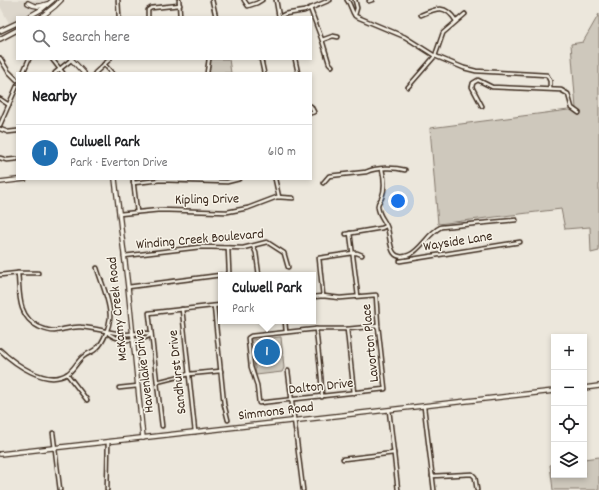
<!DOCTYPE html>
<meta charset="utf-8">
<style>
body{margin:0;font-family:Dekko,sans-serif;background:#f6f6f6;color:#202124}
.controls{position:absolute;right:12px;bottom:12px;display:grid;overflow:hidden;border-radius:0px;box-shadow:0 2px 6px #0003}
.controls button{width:36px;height:36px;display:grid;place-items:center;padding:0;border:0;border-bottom:1px solid #e0e0e0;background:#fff;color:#202124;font:20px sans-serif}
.you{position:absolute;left:398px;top:201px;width:14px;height:14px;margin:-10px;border:3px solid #fff;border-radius:50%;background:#1a73e8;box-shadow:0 0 0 6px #1a73e833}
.badge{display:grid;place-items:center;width:26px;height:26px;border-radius:50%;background:#1f6fb2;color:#fff;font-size:13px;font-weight:700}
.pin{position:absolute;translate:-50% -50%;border:2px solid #fff;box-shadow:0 1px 4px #0006}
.popup{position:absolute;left:218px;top:272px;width:98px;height:52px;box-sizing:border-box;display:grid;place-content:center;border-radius:0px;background:#fff;filter:drop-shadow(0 1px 3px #0005);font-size:13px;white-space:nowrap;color:#757577}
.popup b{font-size:15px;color:#202124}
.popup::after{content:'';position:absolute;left:50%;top:100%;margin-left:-8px;border:8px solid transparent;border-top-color:#fff}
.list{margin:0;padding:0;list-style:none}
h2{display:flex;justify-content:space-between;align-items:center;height:52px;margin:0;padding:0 16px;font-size:17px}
h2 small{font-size:13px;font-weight:400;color:#757577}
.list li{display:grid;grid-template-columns:26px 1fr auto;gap:12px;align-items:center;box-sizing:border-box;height:56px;padding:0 16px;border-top:1px solid #e0e0e0}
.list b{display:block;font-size:15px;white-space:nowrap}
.list p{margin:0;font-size:13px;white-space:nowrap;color:#757577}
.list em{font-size:13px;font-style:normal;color:#757577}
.icon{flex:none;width:22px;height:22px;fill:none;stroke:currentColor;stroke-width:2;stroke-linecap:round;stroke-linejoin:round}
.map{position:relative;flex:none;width:599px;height:490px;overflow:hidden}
.search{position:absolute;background:#fff;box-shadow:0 2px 6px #0003;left:16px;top:16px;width:296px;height:44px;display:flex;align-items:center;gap:10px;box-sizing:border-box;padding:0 14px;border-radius:0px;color:#757577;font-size:15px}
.panel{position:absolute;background:#fff;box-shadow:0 2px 6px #0003;left:16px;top:72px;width:296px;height:108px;border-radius:0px}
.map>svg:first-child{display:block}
.built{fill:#ddd7cc}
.green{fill:#cec8bc;stroke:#84796d}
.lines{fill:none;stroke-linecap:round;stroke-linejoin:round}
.street-casing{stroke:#3b2a1e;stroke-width:5.5}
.secondary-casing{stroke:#3b2a1e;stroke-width:6}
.street{stroke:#f7f3e8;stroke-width:2.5}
.secondary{stroke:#f7f3e8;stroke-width:3.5}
.labels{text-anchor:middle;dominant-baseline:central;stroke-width:3;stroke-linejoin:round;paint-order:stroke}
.street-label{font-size:14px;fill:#3b2a1e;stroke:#f7f3e8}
</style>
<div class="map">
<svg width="599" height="490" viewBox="0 0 599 490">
<rect width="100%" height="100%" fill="#ece7dc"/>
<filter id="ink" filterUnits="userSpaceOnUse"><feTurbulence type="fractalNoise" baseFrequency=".025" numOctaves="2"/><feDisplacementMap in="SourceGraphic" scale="8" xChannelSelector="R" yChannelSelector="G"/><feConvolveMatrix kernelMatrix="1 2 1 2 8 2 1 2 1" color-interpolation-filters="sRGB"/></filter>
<g filter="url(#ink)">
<polygon class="built" points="0,0 49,0 29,13 22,17 17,17 17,19 9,23 0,6"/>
<g class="green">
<polygon points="599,14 599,251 591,253 590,227 565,229 561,209 438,224 430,128 576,109 571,44 583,42"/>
<polygon points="211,59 229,59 231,73 208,73"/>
<polygon points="281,337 284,368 282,372 256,375 251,340"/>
<polygon points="599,457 599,490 553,490 550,465 554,464 554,475 584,475 584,459"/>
</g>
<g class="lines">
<g class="street-casing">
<g id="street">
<polyline points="118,0 119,17"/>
<polyline points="179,0 180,17"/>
<polyline points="212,0 216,17"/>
<polyline points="244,0 248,6 257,3 262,0"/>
<polyline points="276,0 279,17"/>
<path d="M347,0C351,5 351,10 355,16L405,37L435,56L464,68L476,71L547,75L550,81V89"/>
<polyline points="369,1 372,0"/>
<polyline points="310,8 322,40 329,63 332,66"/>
<polyline points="355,15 357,8 355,0"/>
<path d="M421,15C437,8 445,4 456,21"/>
<polyline points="148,17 148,10 151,8 180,5"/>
<polyline points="279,17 285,14 304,11 330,0"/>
<polyline points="322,40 333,36 338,37"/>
<polyline points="0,58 8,71 17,80"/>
<polyline points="52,59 63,73"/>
<polyline points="261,59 264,73"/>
<polyline points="295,59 298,73"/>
<polyline points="104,64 112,73"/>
<polyline points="23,73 29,59"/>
<polyline points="55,73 71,60"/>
<polyline points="95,73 110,59"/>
<polyline points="207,73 209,59"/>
<polyline points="408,87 435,56 443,33 465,14"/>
<polyline points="0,99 9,105"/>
<polyline points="311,106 314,112 311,113"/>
<polyline points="482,106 472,87 473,83 478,80 492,87 561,90 568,94 572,108 579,113"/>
<polyline points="0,125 17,86"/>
<polyline points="0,129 8,132 17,131"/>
<polyline points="0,158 7,160 17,159"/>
<path d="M382,169C384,177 385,189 382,197C381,201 377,202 378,207C379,217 386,221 388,230C391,241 389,263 409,255C421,250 428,233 441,227L516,220"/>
<polyline points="133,179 137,212"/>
<polyline points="275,179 279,197"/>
<polyline points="133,183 161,180 227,182 239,179"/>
<path d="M323,183L329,176L366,172C377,167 394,167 405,170"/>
<polyline points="119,214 160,210 227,212 248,208 277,197 293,198"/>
<polyline points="350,233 358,296"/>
<polyline points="346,234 382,228 386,226"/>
<polyline points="253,246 256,253 259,275"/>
<polyline points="124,256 200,247 243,248 267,242 284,253 288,267"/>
<polyline points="400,261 520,242"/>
<path d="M18,273C20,294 17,316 39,327C44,329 48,331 54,331C63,330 72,326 81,327C96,328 110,333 124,334C133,335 143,331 151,334"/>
<polyline points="0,275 18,273 38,273"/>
<polyline points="225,275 229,273 229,271 228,248"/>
<polyline points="128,287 221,275"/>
<polyline points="323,296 319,258 353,253 357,253 362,255"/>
<polyline points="313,297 323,296 340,298 376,295 378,326 385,389 259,403 257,385 251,367 248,338 251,336 316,329 347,329 378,326"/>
<polyline points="214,306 224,404 228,420"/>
<polyline points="182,309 195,432"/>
<polyline points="285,321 286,332"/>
<polyline points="316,329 321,377 322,397"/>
<polyline points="347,329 354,393"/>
<path d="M106,331C115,342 139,342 151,335"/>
<path d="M0,350C15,364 46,387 67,374C74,370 77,361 84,356C88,353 93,352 97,348C104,342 109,327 110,318C111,303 101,282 97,268"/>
<polyline points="288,371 303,490"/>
<polyline points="67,374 87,400"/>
<polyline points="157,382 189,374 221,371"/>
<polyline points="119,388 138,386"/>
<polyline points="424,407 434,490"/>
<polyline points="389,410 398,490"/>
<polyline points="162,426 149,313 221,305"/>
<polyline points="53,433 60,490"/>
<polyline points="343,459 394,453"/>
<polyline points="432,476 472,474 475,477 477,490"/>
<polyline points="107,490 108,442"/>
</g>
</g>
<g class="secondary-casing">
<g id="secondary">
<path d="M28,3C35,7 39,7 47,4"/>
<polyline points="28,17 42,9 53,0"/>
<polyline points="41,17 55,6 61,0"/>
<polyline points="0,31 17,23"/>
<polyline points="0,39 17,30"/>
<polyline points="71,59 84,73"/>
<polyline points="115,179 128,287 143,438"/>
<polyline points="0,182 25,179"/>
<polyline points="584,388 599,386"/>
<polyline points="0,454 554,391"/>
</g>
</g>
<use href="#street" class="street"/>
<use href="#secondary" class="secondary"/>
</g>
</g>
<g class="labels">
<g class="street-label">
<text transform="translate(207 200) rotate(-1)">Kipling Drive</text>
<text transform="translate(200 240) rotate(-5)">Winding Creek Boulevard</text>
<text transform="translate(458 242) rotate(-9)">Wayside Lane</text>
<text transform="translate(118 309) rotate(-96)">McKamy Creek Road</text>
<text transform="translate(371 343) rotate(-96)">Lavorton Place</text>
<text transform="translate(145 371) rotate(-97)">Havenlake Drive</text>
<text transform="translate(178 372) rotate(-96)">Sandhurst Drive</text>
<text transform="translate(321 387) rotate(-6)">Dalton Drive</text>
<text transform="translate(276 412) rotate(-7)">Simmons Road</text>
</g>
</g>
</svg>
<div class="controls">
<button>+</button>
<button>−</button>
<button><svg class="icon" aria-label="locate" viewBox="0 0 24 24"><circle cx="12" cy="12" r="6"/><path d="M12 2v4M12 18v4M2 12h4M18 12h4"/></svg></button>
<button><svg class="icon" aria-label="layers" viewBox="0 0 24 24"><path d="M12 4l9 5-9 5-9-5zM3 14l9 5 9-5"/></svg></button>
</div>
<div class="you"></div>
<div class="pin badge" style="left:267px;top:352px">1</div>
<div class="popup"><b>Culwell Park</b>Park</div>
<div class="search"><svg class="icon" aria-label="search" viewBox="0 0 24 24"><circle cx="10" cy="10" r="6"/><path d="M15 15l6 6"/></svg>Search here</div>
<section class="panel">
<h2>Nearby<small></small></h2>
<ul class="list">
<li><span class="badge">1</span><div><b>Culwell Park</b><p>Park · Everton Drive</p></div><em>610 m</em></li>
</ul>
</section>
</div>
